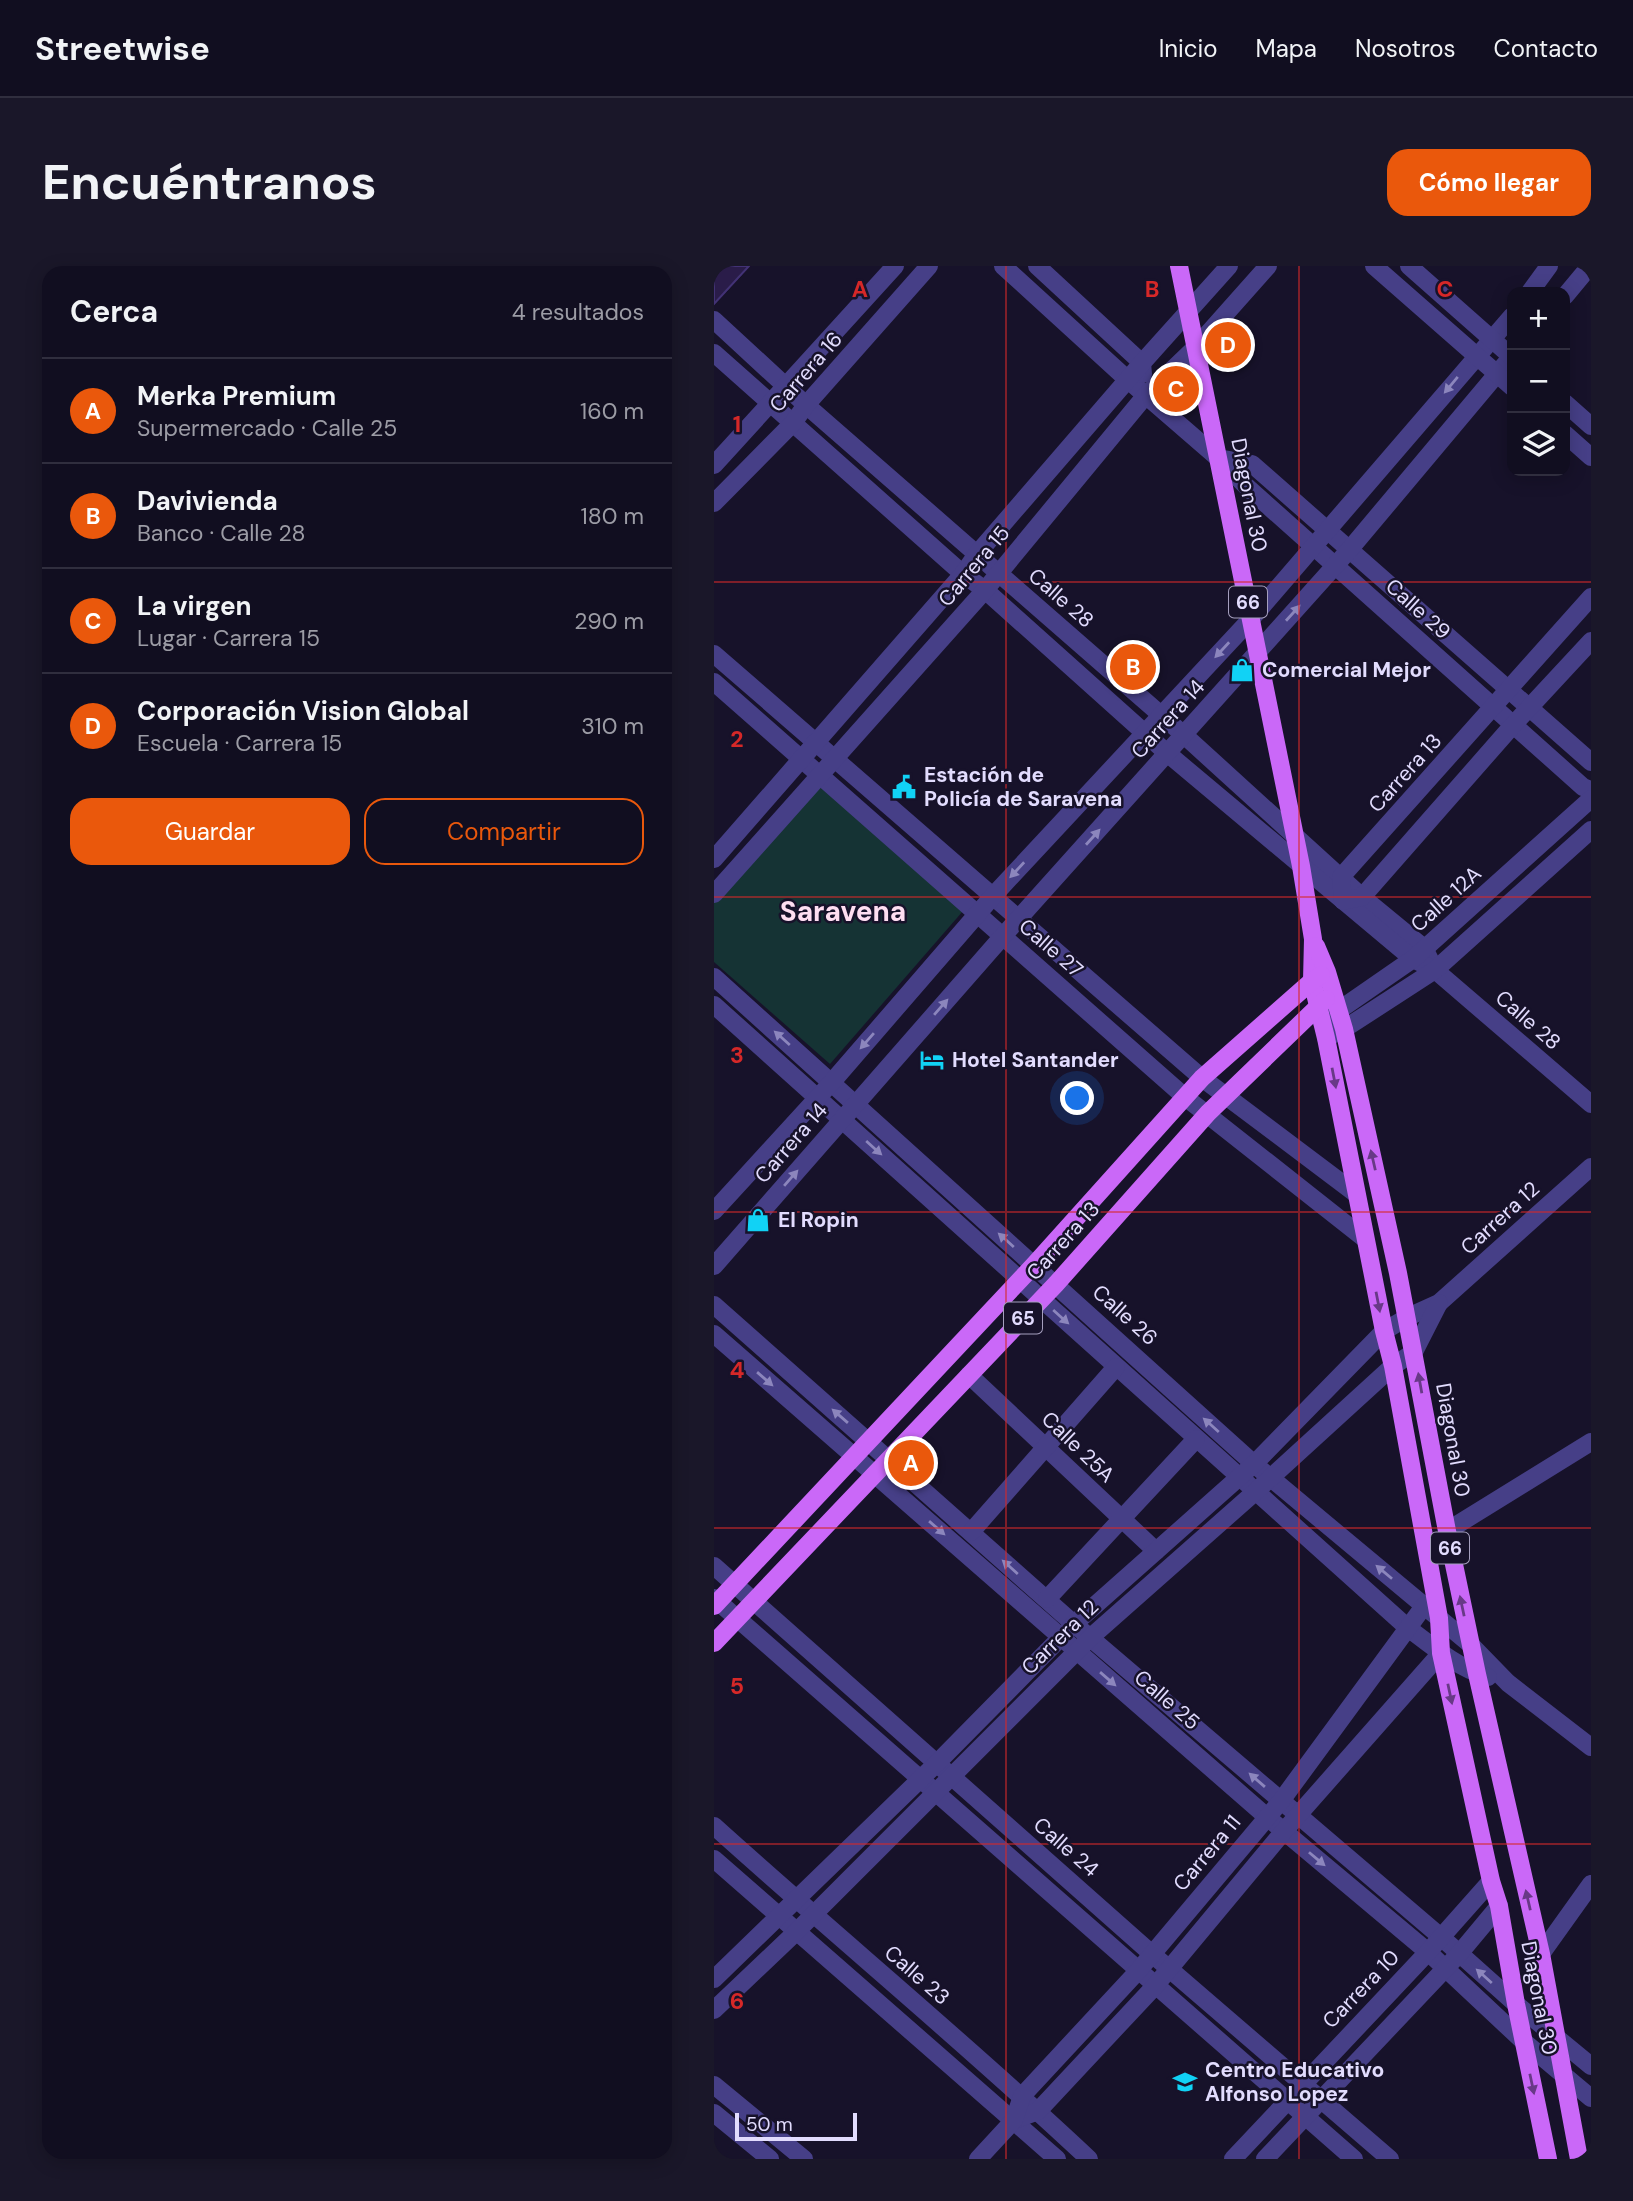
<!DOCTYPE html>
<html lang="es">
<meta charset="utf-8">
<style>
body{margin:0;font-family:"DM Sans",sans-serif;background:#1a1729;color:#f1f3f6}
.controls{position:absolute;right:21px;top:21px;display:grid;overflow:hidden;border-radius:14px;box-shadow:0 4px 18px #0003}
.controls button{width:63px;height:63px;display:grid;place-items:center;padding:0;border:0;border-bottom:2px solid #302e3e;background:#110e20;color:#f1f3f6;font:35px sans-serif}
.scale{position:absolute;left:21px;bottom:18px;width:122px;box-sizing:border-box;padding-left:7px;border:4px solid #e2dcfe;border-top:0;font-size:19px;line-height:24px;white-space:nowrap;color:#e2dcfe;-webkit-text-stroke:5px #17122a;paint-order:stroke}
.you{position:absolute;left:364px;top:833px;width:24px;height:24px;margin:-18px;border:5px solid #fff;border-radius:50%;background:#1a73e8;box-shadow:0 0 0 10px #1a73e833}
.badge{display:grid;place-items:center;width:46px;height:46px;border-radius:50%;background:#ea580c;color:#fff;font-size:23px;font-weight:700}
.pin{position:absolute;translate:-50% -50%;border:4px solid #fff;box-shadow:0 2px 7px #0006}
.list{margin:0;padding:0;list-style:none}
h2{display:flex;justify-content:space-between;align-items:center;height:91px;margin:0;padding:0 28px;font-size:30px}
h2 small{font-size:23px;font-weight:400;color:#9c9ca5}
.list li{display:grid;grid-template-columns:46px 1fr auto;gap:21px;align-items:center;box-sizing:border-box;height:105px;padding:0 28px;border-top:2px solid #302e3e}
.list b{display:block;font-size:26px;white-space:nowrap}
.list p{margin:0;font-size:23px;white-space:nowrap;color:#9c9ca5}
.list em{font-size:23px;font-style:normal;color:#9c9ca5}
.actions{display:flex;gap:14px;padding:21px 28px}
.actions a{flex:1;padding:16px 0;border:2px solid #ea580c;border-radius:21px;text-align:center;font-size:24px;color:#ea580c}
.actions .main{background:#ea580c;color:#fff}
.icon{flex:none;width:38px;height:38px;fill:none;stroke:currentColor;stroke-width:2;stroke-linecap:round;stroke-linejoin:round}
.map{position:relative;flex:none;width:877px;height:1893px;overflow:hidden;border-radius:21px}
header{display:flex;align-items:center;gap:42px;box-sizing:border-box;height:98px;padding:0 35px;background:#110e20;border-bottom:2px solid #302e3e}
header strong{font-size:33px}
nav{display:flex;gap:38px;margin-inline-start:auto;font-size:24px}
.intro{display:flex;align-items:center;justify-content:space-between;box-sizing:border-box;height:168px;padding:0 42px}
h1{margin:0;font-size:49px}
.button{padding:18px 32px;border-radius:21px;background:#ea580c;color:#fff;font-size:24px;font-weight:700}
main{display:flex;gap:42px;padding:0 42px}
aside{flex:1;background:#110e20;border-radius:21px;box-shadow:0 4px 18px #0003}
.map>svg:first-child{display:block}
.green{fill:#153334}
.building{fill:#2a1f4a;stroke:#433275;stroke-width:2;filter:url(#shadow)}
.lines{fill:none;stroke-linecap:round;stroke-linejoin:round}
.minor{stroke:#463f87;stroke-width:18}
.tertiary{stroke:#463f87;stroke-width:18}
.primary{stroke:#ca68f8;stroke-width:18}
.oneway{fill:#8c86bd}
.oneway2{fill:#683987}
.grid{fill:none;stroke:#d62828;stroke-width:2;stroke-opacity:0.55}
.labels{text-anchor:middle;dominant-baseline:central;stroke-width:5;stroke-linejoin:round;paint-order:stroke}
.shield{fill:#17122a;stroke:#a59fbe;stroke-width:2}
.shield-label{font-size:19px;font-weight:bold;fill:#e2dcfe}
.street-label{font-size:21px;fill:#e2dcfe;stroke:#17122a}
.poi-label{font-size:21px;font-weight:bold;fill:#e2dcfe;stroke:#17122a;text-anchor:start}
.district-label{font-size:28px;font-weight:bold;fill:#fedef1;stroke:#17122a}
.grid-label{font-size:23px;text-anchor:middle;font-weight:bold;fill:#d62828;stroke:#17122a;stroke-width:5;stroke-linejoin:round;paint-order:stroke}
</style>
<header>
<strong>Streetwise</strong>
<nav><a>Inicio</a><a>Mapa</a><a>Nosotros</a><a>Contacto</a></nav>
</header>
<div class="intro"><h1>Encuéntranos</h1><a class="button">Cómo llegar</a></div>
<main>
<aside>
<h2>Cerca<small>4 resultados</small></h2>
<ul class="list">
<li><span class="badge">A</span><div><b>Merka Premium</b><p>Supermercado · Calle 25</p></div><em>160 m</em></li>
<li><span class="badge">B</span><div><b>Davivienda</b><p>Banco · Calle 28</p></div><em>180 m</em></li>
<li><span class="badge">C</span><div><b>La virgen</b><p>Lugar · Carrera 15</p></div><em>290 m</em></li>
<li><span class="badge">D</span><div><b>Corporación Vision Global</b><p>Escuela · Carrera 15</p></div><em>310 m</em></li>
</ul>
<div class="actions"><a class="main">Guardar</a><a>Compartir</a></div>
</aside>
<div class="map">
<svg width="877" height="1893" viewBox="0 0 877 1893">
<defs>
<filter id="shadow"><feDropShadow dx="5" dy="-5" stdDeviation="0" flood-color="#0009"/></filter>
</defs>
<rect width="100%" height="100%" fill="#17122a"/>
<polygon class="green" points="104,518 249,645 116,798 0,696 0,634"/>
<polygon class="building" points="0,0 35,0 0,38"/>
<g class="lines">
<g class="minor">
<polyline points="289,0 414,114 504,192 533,221 869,521 877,524"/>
<polyline points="323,0 428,97 429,108"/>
<polyline points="816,26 835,0"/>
<polyline points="851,30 876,0"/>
<polyline points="0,54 92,139 470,469 648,631 710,682 721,704"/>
<polyline points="0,87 249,308 271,324 453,487 699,693 721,704 877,838"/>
<polyline points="504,192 538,198 877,496"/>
<polyline points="0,199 181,0"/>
<polyline points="0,237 79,157 92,139 215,0"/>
<polyline points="877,331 627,611 629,635 648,631 799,459 877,375"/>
<polyline points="0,388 488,812 641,927"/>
<polyline points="0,416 471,831 651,973"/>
<polyline points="0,593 249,308 263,288 428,97 515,0"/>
<polyline points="0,628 271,324 432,129 482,81 554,0"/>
<polyline points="0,711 540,1198 756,1378 794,1417 877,1481"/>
<path d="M0,739L694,1362C719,1381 744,1402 774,1411"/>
<polyline points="608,756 699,693 877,533"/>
<polyline points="612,772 630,763 721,704 877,564"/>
<polyline points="0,945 118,816 279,630 537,353 798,50"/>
<polyline points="0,1000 289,670 636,283 798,90"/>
<polyline points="0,1039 360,1358 727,1671 802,1738 877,1800"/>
<polyline points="0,1068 553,1551 714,1686 809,1775 877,1832"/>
<polyline points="255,1109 442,1285"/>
<polyline points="733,1265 877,1176"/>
<polyline points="257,1266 402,1101"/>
<polyline points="0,1300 438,1688 676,1893"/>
<polyline points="0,1332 640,1893"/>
<polyline points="333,1333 482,1173"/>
<path d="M0,1560C124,1672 253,1778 375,1893"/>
<polyline points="0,1593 343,1893"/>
<polyline points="827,1688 877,1618"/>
<polyline points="0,1713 223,1497 360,1358 540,1198 670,1065 694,1051 725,1037 877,901"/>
<polyline points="0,1744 82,1666 377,1371 541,1226 679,1100 700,1086 725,1037"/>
<polyline points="300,1854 324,1845 441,1720 570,1565 727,1387"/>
<polyline points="264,1893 300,1854 308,1830 424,1705 567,1535 710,1340"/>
<polyline points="519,1893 714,1686 777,1615"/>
<polyline points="551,1893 745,1688 785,1640"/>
</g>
<g class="tertiary">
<polyline points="660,0 798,121"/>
<polyline points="695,0 798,91"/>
<polyline points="851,137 877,160"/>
<polyline points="851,168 877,191"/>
<polyline points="0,1819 90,1893"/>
<polyline points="0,1847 56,1893"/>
</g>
<g class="primary">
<polyline points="465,0 587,600 599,673 598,715 612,772 670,1065 679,1100 725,1352 727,1387 777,1615 785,1640 802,1738 834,1893"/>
<polyline points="602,680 613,706 630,763 684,1007 733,1265 763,1408 827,1688 865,1893"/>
<polyline points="0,1340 320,999 488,812 598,715 607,709"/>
<polyline points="0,1377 342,1018 494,847 612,733"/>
</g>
</g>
<defs><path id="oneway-solid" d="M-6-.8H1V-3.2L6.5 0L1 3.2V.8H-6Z" transform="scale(1.75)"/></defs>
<g class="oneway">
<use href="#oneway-solid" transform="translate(737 119) rotate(130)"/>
<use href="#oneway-solid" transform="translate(579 347) rotate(-48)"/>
<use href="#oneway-solid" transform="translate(508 384) rotate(133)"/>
<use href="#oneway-solid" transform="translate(379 571) rotate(-48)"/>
<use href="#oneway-solid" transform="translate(303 604) rotate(133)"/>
<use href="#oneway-solid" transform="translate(227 741) rotate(-49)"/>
<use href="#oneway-solid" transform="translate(68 772) rotate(-138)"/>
<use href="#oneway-solid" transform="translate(153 775) rotate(131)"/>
<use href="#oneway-solid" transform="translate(160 882) rotate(42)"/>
<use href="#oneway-solid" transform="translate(77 912) rotate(-49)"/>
<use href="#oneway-solid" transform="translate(292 974) rotate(-138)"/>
<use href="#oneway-solid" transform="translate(347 1051) rotate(42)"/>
<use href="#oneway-solid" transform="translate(51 1113) rotate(41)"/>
<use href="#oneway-solid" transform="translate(126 1150) rotate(-139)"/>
<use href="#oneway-solid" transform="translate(497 1159) rotate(-138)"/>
<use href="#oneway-solid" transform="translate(223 1262) rotate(41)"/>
<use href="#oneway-solid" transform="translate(296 1301) rotate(-138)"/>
<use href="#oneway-solid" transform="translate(670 1306) rotate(-140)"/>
<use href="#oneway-solid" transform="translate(394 1413) rotate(41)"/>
<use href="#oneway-solid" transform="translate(543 1514) rotate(-139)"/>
<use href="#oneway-solid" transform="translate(603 1593) rotate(40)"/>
<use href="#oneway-solid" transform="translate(770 1710) rotate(-138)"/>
</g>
<g class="oneway2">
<use href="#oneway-solid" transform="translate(620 812) rotate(79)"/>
<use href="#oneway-solid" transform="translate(659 894) rotate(-103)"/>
<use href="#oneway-solid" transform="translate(664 1036) rotate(79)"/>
<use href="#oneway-solid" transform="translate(706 1117) rotate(-100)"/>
<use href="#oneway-solid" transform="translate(748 1340) rotate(-102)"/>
<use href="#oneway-solid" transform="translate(736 1428) rotate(78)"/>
<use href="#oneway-solid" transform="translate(814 1634) rotate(-103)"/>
<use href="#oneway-solid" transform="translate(818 1818) rotate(78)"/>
</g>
<path class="grid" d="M292,0V1893M585,0V1893M0,316H877M0,631H877M0,946H877M0,1262H877M0,1578H877"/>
<defs>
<g id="shop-bare" transform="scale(1.89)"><path d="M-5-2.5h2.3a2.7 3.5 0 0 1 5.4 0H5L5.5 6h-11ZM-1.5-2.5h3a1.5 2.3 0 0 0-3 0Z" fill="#11d2f5" stroke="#17122a" stroke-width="2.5" paint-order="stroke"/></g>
<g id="civic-bare" transform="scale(1.89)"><path d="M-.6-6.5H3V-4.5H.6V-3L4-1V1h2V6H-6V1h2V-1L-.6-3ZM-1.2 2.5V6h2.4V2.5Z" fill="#11d2f5" stroke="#17122a" stroke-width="2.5" paint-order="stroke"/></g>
<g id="hotel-bare" transform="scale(1.89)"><path d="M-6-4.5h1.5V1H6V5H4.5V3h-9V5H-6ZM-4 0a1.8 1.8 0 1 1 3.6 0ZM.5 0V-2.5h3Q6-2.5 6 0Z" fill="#11d2f5" stroke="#17122a" stroke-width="2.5" paint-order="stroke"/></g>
<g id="school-bare" transform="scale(1.89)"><path d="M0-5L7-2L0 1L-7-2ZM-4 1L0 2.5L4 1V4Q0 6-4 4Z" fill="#11d2f5" stroke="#17122a" stroke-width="2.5" paint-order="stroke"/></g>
</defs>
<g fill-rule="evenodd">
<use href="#shop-bare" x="528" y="404"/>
<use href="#civic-bare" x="190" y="521"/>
<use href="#hotel-bare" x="218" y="794"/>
<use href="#shop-bare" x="44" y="954"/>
<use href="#school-bare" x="471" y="1816"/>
</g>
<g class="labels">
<g class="shield">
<rect x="515" y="320.5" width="38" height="31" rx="5"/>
<rect x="290" y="1036.5" width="38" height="31" rx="5"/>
<rect x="717" y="1266.5" width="38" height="31" rx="5"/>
</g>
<g class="shield-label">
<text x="534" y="336">66</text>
<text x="309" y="1052">65</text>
<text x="736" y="1282">66</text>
</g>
<g class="street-label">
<text transform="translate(92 106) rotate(-49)">Carrera 16</text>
<text transform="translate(535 229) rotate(79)">Diagonal 30</text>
<text transform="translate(260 300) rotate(-50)">Carrera 15</text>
<text transform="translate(347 332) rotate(41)">Calle 28</text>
<text transform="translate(704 343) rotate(42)">Calle 29</text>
<text transform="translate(454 453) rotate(-48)">Carrera 14</text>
<text transform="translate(691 507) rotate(-48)">Carrera 13</text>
<text transform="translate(732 633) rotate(-42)">Calle 12A</text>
<text transform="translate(337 682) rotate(41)">Calle 27</text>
<text transform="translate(814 754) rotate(41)">Calle 28</text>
<text transform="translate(77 877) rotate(-49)">Carrera 14</text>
<text transform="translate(786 952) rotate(-42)">Carrera 12</text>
<text transform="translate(349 975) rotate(-48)">Carrera 13</text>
<text transform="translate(411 1049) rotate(42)">Calle 26</text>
<text transform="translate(739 1174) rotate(80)">Diagonal 30</text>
<text transform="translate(364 1181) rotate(44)">Calle 25A</text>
<text transform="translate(346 1371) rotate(-44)">Carrera 12</text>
<text transform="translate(453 1434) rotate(41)">Calle 25</text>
<text transform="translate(352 1581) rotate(41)">Calle 24</text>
<text transform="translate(493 1587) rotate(-50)">Carrera 11</text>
<text transform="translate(203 1709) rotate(41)">Calle 23</text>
<text transform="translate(647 1723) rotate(-46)">Carrera 10</text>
<text transform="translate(825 1732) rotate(79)">Diagonal 30</text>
</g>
<g class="poi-label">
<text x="548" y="404">Comercial Mejor</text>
<text x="210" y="509">Estación de<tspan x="210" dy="24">Policía de Saravena</tspan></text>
<text x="238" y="794">Hotel Santander</text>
<text x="64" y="954">El Ropin</text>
<text x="491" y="1804">Centro Educativo<tspan x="491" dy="24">Alfonso Lopez</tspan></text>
</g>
<g class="district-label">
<text x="129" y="645">Saravena</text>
</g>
</g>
<g class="grid-label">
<text x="146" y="31">A</text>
<text x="438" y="31">B</text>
<text x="731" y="31">C</text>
<text x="23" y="166">1</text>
<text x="23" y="481">2</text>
<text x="23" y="797">3</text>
<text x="23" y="1112">4</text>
<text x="23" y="1428">5</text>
<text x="23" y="1743">6</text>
</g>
</svg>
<div class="controls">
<button>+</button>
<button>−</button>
<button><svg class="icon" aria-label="layers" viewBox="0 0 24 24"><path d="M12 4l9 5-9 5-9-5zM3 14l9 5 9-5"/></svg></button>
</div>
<div class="scale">50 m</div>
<div class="you"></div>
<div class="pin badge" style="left:197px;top:1197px">A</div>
<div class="pin badge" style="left:419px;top:401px">B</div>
<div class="pin badge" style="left:462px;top:123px">C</div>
<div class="pin badge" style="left:514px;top:79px">D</div>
</div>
</main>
